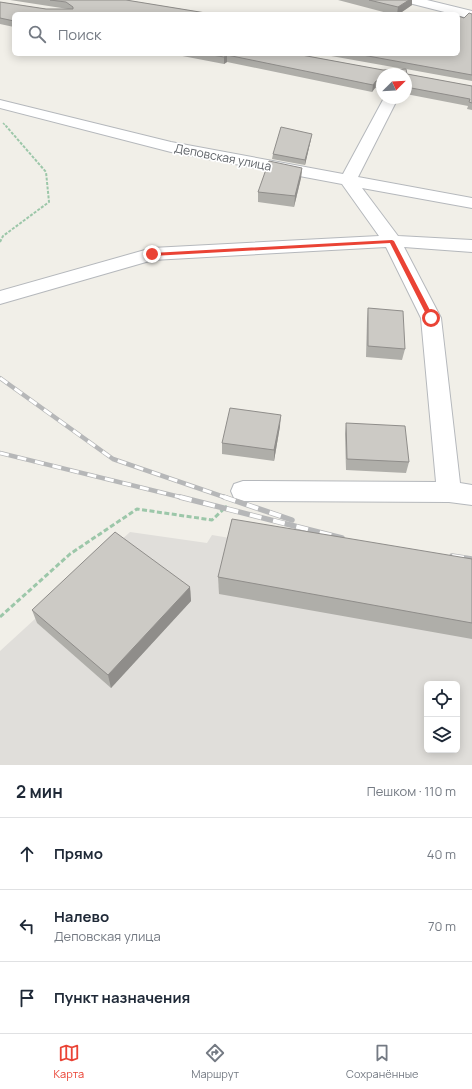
<!DOCTYPE html>
<html lang="ru">
<meta charset="utf-8">
<style>
body{margin:0;font-family:Manrope,sans-serif;background:#f6f6f7;color:#1f2937}
.controls{position:absolute;right:12px;bottom:12px;display:grid;overflow:hidden;border-radius:6px;box-shadow:0 2px 10px #0003}
.controls button{width:36px;height:36px;display:grid;place-items:center;padding:0;border:0;border-bottom:1px solid #e0e1e3;background:#fff;color:#1f2937;font:20px sans-serif}
.compass{position:absolute;left:376px;top:68px;width:36px;height:36px;border-radius:50%;background:#fff;box-shadow:0 2px 10px #0003;rotate:66deg}
.stop{position:absolute;width:12px;height:12px;margin:-9px;border:3px solid #ea4335;border-radius:50%;background:#fff}
.stop.end{background:#ea4335;border-color:#fff;box-shadow:0 1px 4px #0008}
.list{margin:0;padding:0;list-style:none}
h2{display:flex;justify-content:space-between;align-items:center;height:52px;margin:0;padding:0 16px;font-size:17px}
h2 small{font-size:13px;font-weight:400;color:#747a83}
.list li{display:grid;grid-template-columns:26px 1fr auto;gap:12px;align-items:center;box-sizing:border-box;height:72px;padding:0 16px;border-top:1px solid #e0e1e3}
.list b{display:block;font-size:15px;white-space:nowrap}
.list p{margin:0;font-size:13px;white-space:nowrap;color:#747a83}
.list em{font-size:13px;font-style:normal;color:#747a83}
.icon{flex:none;width:22px;height:22px;fill:none;stroke:currentColor;stroke-width:2;stroke-linecap:round;stroke-linejoin:round}
.map{position:relative;flex:none;width:472px;height:765px;overflow:hidden}
.search{position:absolute;background:#fff;box-shadow:0 2px 10px #0003;left:12px;right:12px;top:12px;height:44px;display:flex;align-items:center;gap:10px;box-sizing:border-box;padding:0 14px;border-radius:6px;color:#747a83;font-size:15px}
.sheet{height:268px;background:#fff}
nav{display:flex;justify-content:space-around;align-items:center;box-sizing:border-box;height:56px;border-top:1px solid #e0e1e3;background:#fff;font-size:11px;color:#747a83}
nav a{display:grid;justify-items:center;gap:2px}
nav .on{color:#ea4335}
.map>svg:first-child{display:block}
.industrial{fill:#e0deda;fill-rule:evenodd}
.lines{fill:none;stroke-linecap:round;stroke-linejoin:round}
.minor-casing{stroke:#b5b8bc;stroke-width:2}
.path-far2{stroke:#9cc7a9;stroke-width:1.5;stroke-dasharray:2.5 1;stroke-linecap:butt}
.path-far1{stroke:#9cc7a9;stroke-width:2;stroke-dasharray:3 1.5;stroke-linecap:butt}
.path{stroke:#9cc7a9;stroke-width:3;stroke-dasharray:5 2.5;stroke-linecap:butt}
.minor{fill:#fff;fill-rule:evenodd}
.rail-far1-casing{stroke:#b6b7b8;stroke-width:4.5}
.rail-casing{stroke:#b6b7b8;stroke-width:5.5}
.rail-far1{stroke:#fff;stroke-width:3;stroke-dasharray:9;stroke-linecap:butt}
.rail{stroke:#fff;stroke-width:4;stroke-dasharray:12;stroke-linecap:butt}
.wall{fill:#afaea9}
.shaded-wall{fill:#8f8d8a}
.building{fill:#cccac5;stroke:#8f8d8a}
.route{fill:#ea4335}
.labels{text-anchor:middle;dominant-baseline:central;stroke-width:3.5;stroke-linejoin:round;paint-order:stroke}
.far-street-label{font-size:12px;fill:#5f6368;stroke:#fff}
</style>
<div class="map">
<svg width="472" height="765" viewBox="0 0 472 765">
<rect width="100%" height="100%" fill="#f1efe8"/>
<path class="industrial" d="M130,532L207,543L212,535L472,579V765H0V651ZM427,684H457V750H427Z"/>
<g class="lines">
<g class="minor-casing">
<g id="minor">
<polygon points="407,0 427,0 472,11 472,19 409,3"/>
<polygon points="384,98 398,98 358,177 472,198 472,208 362,188 398,236 472,240 472,252 404,247 441,318 460,483 472,485 472,505 449,502 243,501 234,498 231,491 234,484 243,481 436,482 421,318 386,247 153,260 0,304 0,291 152,248 379,236 342,184 171,152 0,108 0,100 171,142 343,174"/>
</g>
</g>
<polyline class="path-far2" points="3,123 7,127"/>
<polyline class="path-far1" points="0,242 3,236 49,202 46,172 6,126"/>
<polyline class="path" points="0,617 70,554 137,509 212,520 227,506"/>
<use href="#minor" class="minor"/>
<g class="rail-far1-casing">
<g id="rail-far1">
<polyline points="0,378 113,459 227,498"/>
<polyline points="0,453 184,498"/>
</g>
</g>
<g class="rail-casing">
<g id="rail">
<polyline points="180,497 342,538"/>
<polyline points="224,497 292,520"/>
<polyline points="452,556 472,559"/>
</g>
</g>
<use href="#rail-far1" class="rail-far1"/>
<use href="#rail" class="rail"/>
</g>
<g class="wall">
<polygon points="10,0 126,0 212,14 14,14 14,27 0,24 0,2 46,9 68,9"/>
<polygon points="338,0 412,0 412,5 399,14 391,14"/>
<polygon points="472,14 472,81 406,69 407,74 472,86 472,110 467,109 468,106 406,94 406,74 382,74 382,89 375,88 372,92 227,62 224,64 172,54 296,54 383,70 404,69 320,54 458,54 464,18"/>
<polygon points="311,139 305,165 272,159 273,154"/>
<polygon points="302,168 301,178 294,207 258,202 258,192"/>
<polygon points="368,308 405,349 402,360 366,357 367,319"/>
<polygon points="346,423 409,462 406,473 346,470 345,434"/>
<polygon points="280,426 274,461 222,454 222,443"/>
<polygon points="472,559 472,639 219,594 218,577"/>
<polygon points="190,587 191,601 111,688 37,623 32,610"/>
</g>
<g class="shaded-wall">
<polygon points="409,0 412,0 412,5 399,14 397,14 398,7"/>
<polygon points="227,55 227,62 224,64 224,57"/>
<polygon points="376,81 375,88 372,92 373,85"/>
<polygon points="312,134 311,139 305,165 305,160"/>
<polygon points="302,168 301,178 294,207 295,196"/>
<polygon points="281,415 280,426 274,461 274,450"/>
<polygon points="190,587 191,601 111,688 108,675"/>
</g>
<g class="building">
<polygon points="50,0 126,0 212,14 14,14 14,21 0,18 0,2 46,9 73,9 73,7 66,2"/>
<polygon points="369,0 409,0 398,7"/>
<polygon points="469,13 472,14 472,75 357,54 458,54 458,16 464,18"/>
<polygon points="206,54 296,54 383,70 406,69 407,74 472,86 472,103 469,102 470,99 406,87 406,74 382,74 382,82 376,81 373,85 227,55 224,57"/>
<polygon points="281,127 312,134 305,160 273,154"/>
<polygon points="269,161 302,168 295,196 258,192"/>
<polygon points="368,308 403,311 405,349 368,346"/>
<polygon points="230,408 281,415 274,450 222,443"/>
<polygon points="346,423 405,426 409,462 347,459"/>
<polygon points="232,519 472,559 472,623 218,577"/>
<polygon points="115,532 190,587 108,675 32,610"/>
</g>
<polygon class="route" points="392,240 394,241 434,318 433,320 428,318 390,243 152,256 149,254 152,253"/>
<g class="labels">
<g class="far-street-label">
<text transform="translate(223 157) rotate(11)">Деповская улица</text>
</g>
</g>
</svg>
<div class="controls">
<button><svg class="icon" aria-label="locate" viewBox="0 0 24 24"><circle cx="12" cy="12" r="6"/><path d="M12 2v4M12 18v4M2 12h4M18 12h4"/></svg></button>
<button><svg class="icon" aria-label="layers" viewBox="0 0 24 24"><path d="M12 4l9 5-9 5-9-5zM3 14l9 5 9-5"/></svg></button>
</div>
<svg class="compass" viewBox="-18 -18 36 36"><path d="M0-13l5 13h-10z" fill="#e53935"/><path d="M0 13l5-13h-10z" fill="#747a83"/></svg>
<div class="stop" style="left:431px;top:318px"></div>
<div class="stop end" style="left:152px;top:254px"></div>
<div class="search"><svg class="icon" aria-label="search" viewBox="0 0 24 24"><circle cx="10" cy="10" r="6"/><path d="M15 15l6 6"/></svg>Поиск</div>
</div>
<section class="sheet">
<h2>2 мин<small>Пешком · 110 m</small></h2>
<ul class="list">
<li><svg class="icon" aria-label="ahead" viewBox="0 0 24 24"><path d="M12 20V5M6 11l6-6 6 6"/></svg><div><b>Прямо</b></div><em>40 m</em></li>
<li><svg class="icon" aria-label="left" viewBox="0 0 24 24"><path d="M17 20v-9H6M10 6l-5 5 5 5"/></svg><div><b>Налево</b><p>Деповская улица</p></div><em>70 m</em></li>
<li><svg class="icon" aria-label="arrive" viewBox="0 0 24 24"><path d="M6 21V4h12l-3 4 3 4H6"/></svg><div><b>Пункт назначения</b></div></li>
</ul>
</section>
<nav>
<a class="on"><svg class="icon" aria-label="map" viewBox="0 0 24 24"><path d="M3 6l6-2 6 2 6-2v14l-6 2-6-2-6 2zM9 4v14M15 6v14"/></svg>Карта</a>
<a><svg class="icon" aria-label="directions" viewBox="0 0 24 24"><path d="M12 3l9 9-9 9-9-9zM9 14v-3h6M13 9l2 2-2 2"/></svg>Маршрут</a>
<a><svg class="icon" aria-label="saved" viewBox="0 0 24 24"><path d="M7 4h10v16l-5-4-5 4z"/></svg>Сохранённые</a>
</nav>
